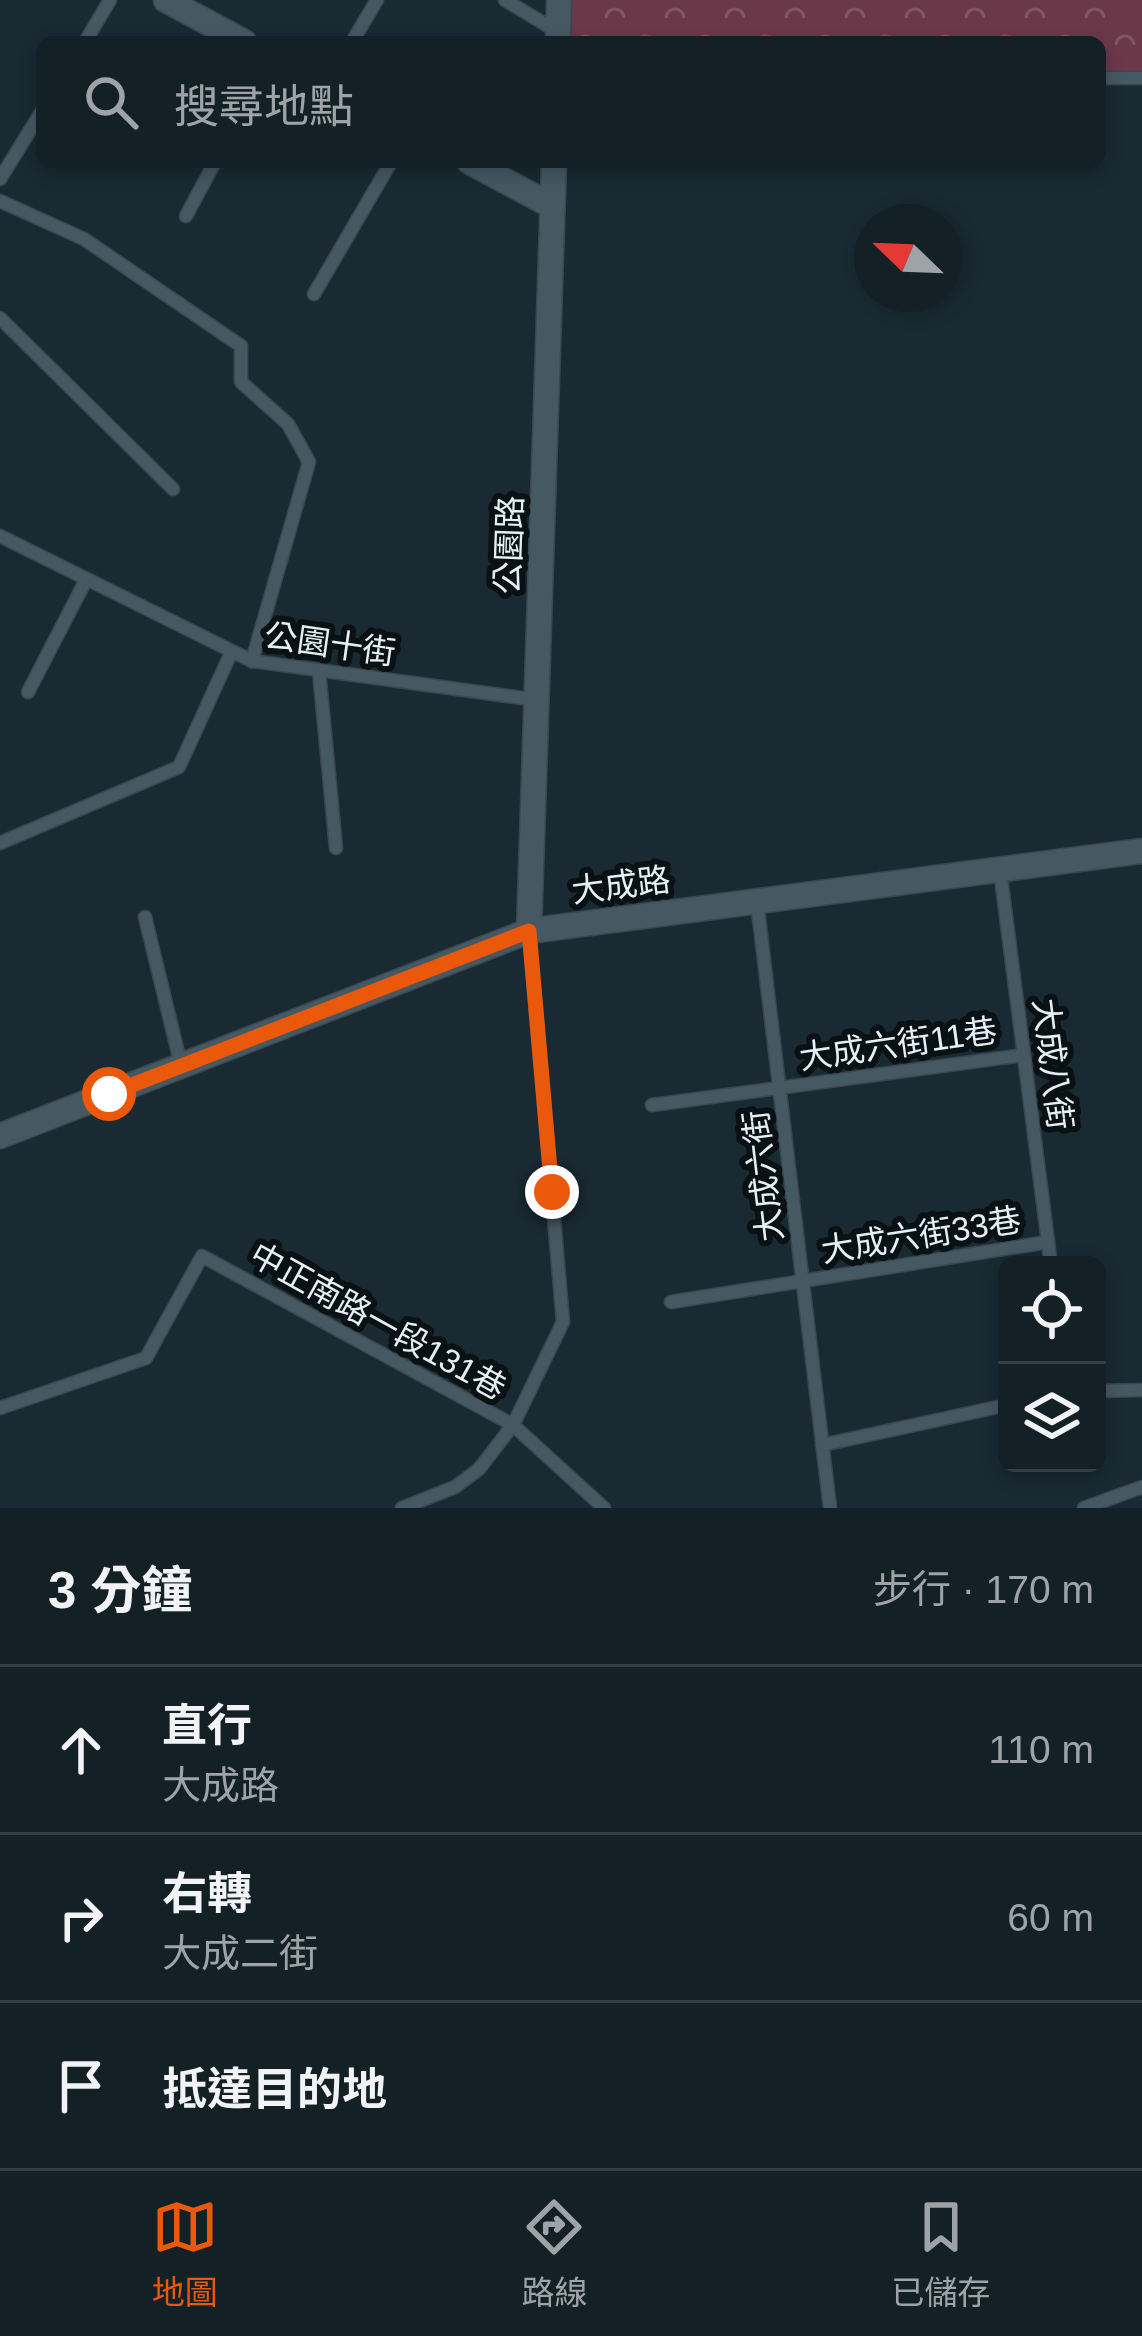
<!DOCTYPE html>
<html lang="zh-TW">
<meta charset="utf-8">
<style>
body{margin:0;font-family:Helvetica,"Noto Sans TC",sans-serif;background:#202d32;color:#f1f3f6}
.controls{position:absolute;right:36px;bottom:36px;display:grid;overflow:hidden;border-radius:18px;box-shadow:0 6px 18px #0003}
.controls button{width:108px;height:108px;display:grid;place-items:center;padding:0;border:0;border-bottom:3px solid #323e43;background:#132026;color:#f1f3f6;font:60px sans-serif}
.compass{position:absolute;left:854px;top:204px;width:108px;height:108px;border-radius:50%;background:#132026;box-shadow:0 6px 18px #0003;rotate:293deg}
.stop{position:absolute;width:36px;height:36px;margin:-27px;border:9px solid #ea580c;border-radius:50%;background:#fff}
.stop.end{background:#ea580c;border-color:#fff;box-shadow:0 3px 12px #0008}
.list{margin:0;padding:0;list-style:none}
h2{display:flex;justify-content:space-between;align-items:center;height:156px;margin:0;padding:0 48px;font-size:51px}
h2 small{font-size:39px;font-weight:400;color:#9da3a7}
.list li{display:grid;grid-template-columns:78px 1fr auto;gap:36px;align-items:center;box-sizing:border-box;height:168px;padding:0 48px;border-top:3px solid #323e43}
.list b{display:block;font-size:45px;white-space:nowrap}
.list p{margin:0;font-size:39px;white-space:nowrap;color:#9da3a7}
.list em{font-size:39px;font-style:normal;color:#9da3a7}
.icon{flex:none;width:66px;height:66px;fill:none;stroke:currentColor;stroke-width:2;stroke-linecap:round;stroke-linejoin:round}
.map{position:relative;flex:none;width:1142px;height:1508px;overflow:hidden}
.search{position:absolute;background:#132026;box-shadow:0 6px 18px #0003;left:36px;right:36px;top:36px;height:132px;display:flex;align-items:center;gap:30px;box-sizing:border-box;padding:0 42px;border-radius:18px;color:#9da3a7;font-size:45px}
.sheet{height:660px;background:#132026}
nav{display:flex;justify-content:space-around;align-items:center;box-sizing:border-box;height:168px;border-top:3px solid #323e43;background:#132026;font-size:33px;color:#9da3a7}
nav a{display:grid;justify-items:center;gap:6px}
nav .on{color:#ea580c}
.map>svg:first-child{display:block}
.park{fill:url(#park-crowns)}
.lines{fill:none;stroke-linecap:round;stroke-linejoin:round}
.service-casing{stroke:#3a474f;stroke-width:15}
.minor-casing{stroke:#3a474f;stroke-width:27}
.service{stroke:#465862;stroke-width:12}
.minor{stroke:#465862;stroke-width:24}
.route{stroke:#ea580c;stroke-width:15}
.labels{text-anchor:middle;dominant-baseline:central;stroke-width:12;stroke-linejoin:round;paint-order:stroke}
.street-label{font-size:33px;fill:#e5f0f6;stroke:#0a1115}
</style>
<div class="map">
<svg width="1142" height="1508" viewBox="0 0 1142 1508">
<defs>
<pattern id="park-crowns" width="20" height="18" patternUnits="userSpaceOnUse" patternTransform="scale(3)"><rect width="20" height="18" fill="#6b384a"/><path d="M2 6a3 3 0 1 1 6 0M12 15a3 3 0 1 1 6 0" fill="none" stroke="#805565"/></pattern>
</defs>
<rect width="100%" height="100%" fill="#192a32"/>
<polygon class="park" points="568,0 1142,0 1142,71 1100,71 1100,42 565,42"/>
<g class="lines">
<g class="service-casing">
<g id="service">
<polyline points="505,0 558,32"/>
<polyline points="85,42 110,0"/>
<polyline points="352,42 377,0"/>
<polyline points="1100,78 1142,78"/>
<polyline points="0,179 42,111"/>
<polyline points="0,201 84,239 241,346 241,382 288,424 309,462 252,661"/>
<polyline points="186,216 215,162"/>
<polyline points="314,294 391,162"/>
<polyline points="0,318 173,489"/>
<polyline points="0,536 252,661 537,700"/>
<polyline points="319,671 336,848"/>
<polyline points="28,692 86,580"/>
<polyline points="0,843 179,767 231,653"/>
<polyline points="1000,870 1051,1265"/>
<polyline points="757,902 830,1508"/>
<polyline points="145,917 181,1065"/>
<polyline points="652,1105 1024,1055"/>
<polyline points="671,1302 1048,1242"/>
<polyline points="1097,1391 1142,1390"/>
<polyline points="0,1408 146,1358 202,1256 513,1425 604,1508"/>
<polyline points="822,1445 1007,1405"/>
<polyline points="402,1508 455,1487 479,1469 513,1425 563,1322 529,931"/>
<polyline points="1084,1508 1142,1487"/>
</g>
</g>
<g class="minor-casing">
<g id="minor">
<polyline points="166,0 244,42"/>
<polyline points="558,42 559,0"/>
<polyline points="470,162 552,206"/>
<polyline points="529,931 554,162"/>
<polyline points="0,1136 529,931 1142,851"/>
</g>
</g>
<use href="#service" class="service"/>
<use href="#minor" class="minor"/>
</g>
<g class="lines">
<polyline class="route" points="109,1094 529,931 552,1192"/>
</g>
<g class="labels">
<g class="street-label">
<text transform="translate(509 545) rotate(-88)">公園路</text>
<text transform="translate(330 644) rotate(8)">公園十街</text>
<text transform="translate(621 885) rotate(-7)">大成路</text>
<text transform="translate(898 1044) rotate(-8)">大成六街11巷</text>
<text transform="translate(1053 1064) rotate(83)">大成八街</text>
<text transform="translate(763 1176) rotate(-97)">大成六街</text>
<text transform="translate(921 1235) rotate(-9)">大成六街33巷</text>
<text transform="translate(378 1321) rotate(29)">中正南路一段131巷</text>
</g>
</g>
</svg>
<div class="controls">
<button><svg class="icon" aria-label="locate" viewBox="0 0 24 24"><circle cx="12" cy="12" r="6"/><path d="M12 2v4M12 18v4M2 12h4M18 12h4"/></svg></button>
<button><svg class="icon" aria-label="layers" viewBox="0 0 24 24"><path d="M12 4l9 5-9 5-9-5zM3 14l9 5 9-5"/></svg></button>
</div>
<svg class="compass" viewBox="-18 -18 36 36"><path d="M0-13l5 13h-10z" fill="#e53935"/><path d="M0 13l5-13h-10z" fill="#9da3a7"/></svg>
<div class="stop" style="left:109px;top:1094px"></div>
<div class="stop end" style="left:552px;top:1192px"></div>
<div class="search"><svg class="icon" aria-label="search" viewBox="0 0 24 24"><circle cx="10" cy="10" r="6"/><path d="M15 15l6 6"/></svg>搜尋地點</div>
</div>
<section class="sheet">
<h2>3 分鐘<small>步行 · 170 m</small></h2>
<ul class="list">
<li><svg class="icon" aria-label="ahead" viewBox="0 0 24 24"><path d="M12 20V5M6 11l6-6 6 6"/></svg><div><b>直行</b><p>大成路</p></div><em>110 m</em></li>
<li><svg class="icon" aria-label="right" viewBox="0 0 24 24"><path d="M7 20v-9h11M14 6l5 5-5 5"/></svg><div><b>右轉</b><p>大成二街</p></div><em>60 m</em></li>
<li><svg class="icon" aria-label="arrive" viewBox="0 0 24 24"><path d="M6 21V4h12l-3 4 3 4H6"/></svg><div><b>抵達目的地</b></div></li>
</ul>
</section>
<nav>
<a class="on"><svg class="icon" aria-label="map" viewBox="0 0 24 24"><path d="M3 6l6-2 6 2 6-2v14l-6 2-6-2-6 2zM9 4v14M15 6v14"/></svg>地圖</a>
<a><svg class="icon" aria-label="directions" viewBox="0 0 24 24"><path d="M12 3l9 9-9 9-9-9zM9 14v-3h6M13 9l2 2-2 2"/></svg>路線</a>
<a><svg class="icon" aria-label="saved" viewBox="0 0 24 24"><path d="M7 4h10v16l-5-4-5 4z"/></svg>已儲存</a>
</nav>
